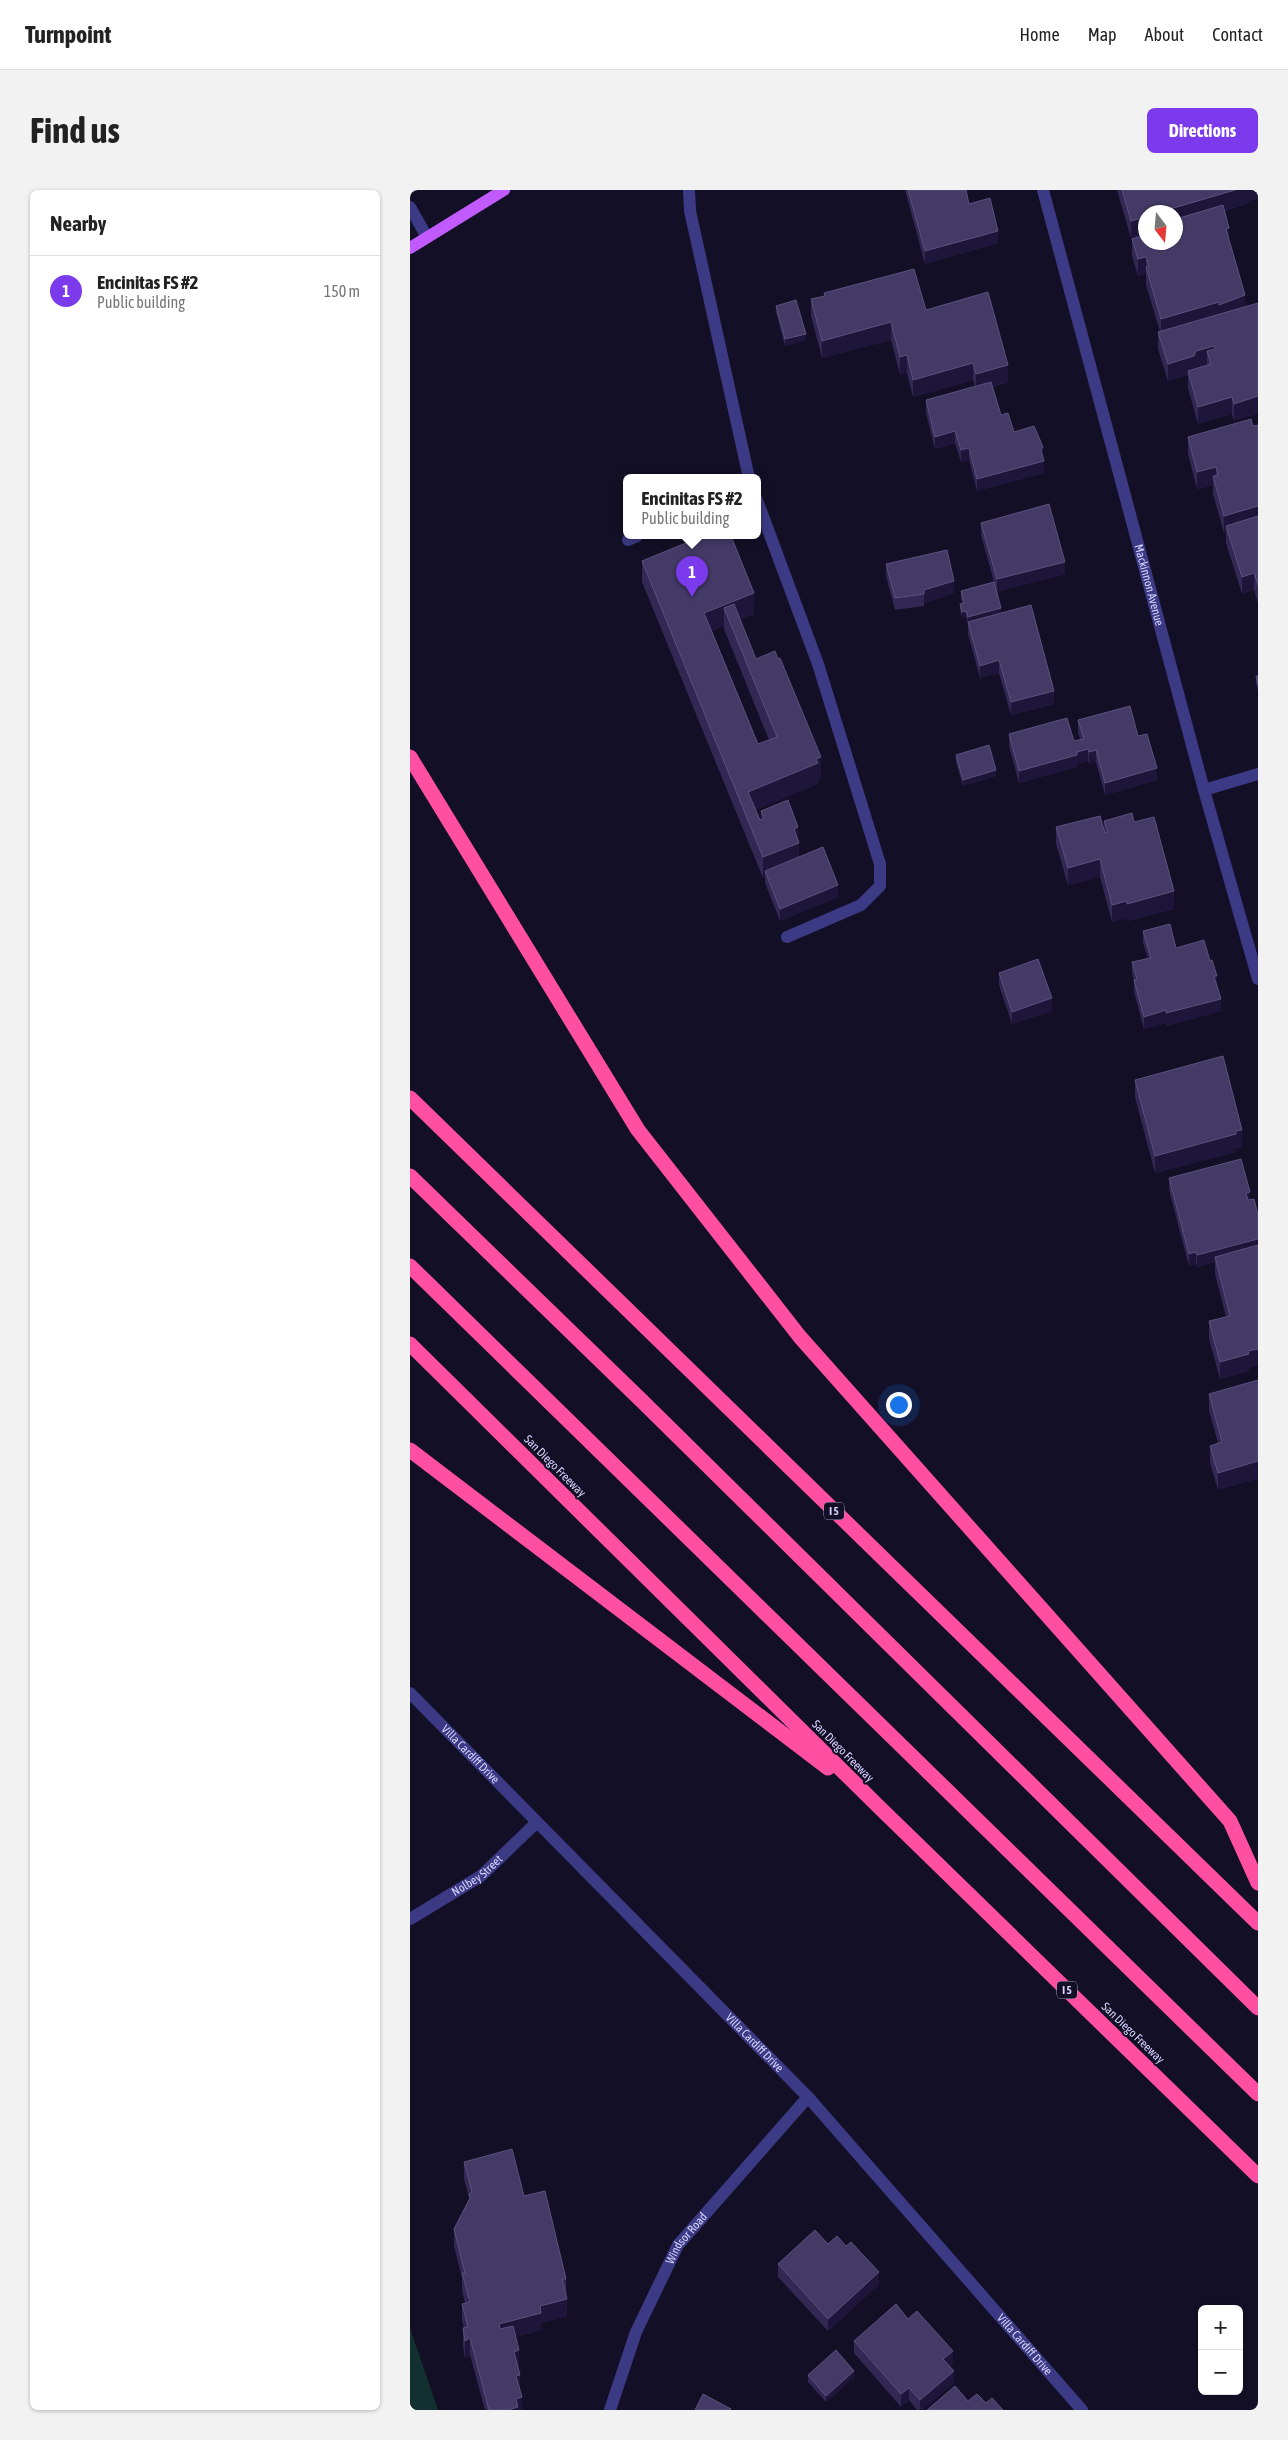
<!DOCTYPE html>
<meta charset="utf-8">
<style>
body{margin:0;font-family:"Asap Condensed",sans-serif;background:#f2f2f2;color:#222}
.controls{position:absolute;right:15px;bottom:15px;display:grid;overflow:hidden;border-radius:8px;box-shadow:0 1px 4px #0004}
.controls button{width:45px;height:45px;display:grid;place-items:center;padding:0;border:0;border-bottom:1px solid #e0e0e0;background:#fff;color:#222;font:25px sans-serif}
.compass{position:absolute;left:728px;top:15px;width:45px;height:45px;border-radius:50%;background:#fff;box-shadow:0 1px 4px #0004;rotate:164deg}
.you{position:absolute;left:488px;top:1214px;width:18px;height:18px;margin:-12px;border:4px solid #fff;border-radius:50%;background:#1a73e8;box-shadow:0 0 0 8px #1a73e833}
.badge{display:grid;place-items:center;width:32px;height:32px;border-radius:50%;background:#7c3aed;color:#fff;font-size:16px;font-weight:700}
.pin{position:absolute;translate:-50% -41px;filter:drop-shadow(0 1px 2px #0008)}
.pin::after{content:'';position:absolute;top:26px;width:18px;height:15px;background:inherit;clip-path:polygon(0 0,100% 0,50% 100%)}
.popup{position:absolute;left:213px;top:284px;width:138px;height:65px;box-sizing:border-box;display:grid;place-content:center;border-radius:8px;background:#fff;filter:drop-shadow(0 1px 4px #0005);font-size:16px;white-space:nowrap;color:#767676}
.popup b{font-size:19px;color:#222}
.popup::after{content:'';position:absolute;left:50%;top:100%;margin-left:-10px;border:10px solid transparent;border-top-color:#fff}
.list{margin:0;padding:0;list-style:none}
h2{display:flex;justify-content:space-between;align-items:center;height:65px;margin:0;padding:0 20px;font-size:21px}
h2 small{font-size:16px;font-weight:400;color:#767676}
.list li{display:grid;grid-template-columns:32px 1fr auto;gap:15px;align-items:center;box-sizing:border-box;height:70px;padding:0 20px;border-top:1px solid #e0e0e0}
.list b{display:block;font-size:19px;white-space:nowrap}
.list p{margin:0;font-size:16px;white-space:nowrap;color:#767676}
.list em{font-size:16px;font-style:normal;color:#767676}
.map{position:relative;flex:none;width:848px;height:2220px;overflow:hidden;border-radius:8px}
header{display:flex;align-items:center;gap:30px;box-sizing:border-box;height:70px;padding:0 25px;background:#fff;border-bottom:1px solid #e0e0e0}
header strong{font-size:24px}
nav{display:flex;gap:28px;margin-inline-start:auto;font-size:18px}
.intro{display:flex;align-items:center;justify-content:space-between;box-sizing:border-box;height:120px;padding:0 30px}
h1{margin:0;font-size:35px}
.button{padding:12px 22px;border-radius:8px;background:#7c3aed;color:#fff;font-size:18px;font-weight:700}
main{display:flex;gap:30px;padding:0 30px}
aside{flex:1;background:#fff;border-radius:8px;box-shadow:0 1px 4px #0004}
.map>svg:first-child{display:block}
.green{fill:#12302f}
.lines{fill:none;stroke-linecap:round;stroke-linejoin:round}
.minor{stroke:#3d3a85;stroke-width:12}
.major{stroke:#c25bff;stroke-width:12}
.highway{stroke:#ff4fa3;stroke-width:15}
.wall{fill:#312854;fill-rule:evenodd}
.shaded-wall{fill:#1d163a}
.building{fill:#433a66;stroke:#5a527e}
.labels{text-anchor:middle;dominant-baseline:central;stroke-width:4;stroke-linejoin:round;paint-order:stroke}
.shield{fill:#130f26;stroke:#9e99be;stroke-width:1}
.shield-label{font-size:11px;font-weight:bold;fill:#d9d4ff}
.street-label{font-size:12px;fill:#d9d4ff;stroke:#130f26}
</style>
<header>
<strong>Turnpoint</strong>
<nav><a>Home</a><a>Map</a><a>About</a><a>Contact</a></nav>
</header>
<div class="intro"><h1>Find us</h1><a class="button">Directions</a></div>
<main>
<aside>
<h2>Nearby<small></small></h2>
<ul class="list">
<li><span class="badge">1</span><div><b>Encinitas FS #2</b><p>Public building</p></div><em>150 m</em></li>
</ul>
</aside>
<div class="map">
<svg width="848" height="2220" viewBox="0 0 848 2220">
<rect width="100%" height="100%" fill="#130f26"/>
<polygon class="green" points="0,2138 28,2220 0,2220"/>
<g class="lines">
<g class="minor">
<polyline points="279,0 280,21 339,288"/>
<path id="s1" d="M633,0L794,600L848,789"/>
<polyline points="0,17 17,47"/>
<polyline points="347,310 408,474 470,674 470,696 451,715 377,747"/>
<polyline points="218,350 227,346"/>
<polyline points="794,600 848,584"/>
<path id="s2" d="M0,1503L398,1907L672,2220"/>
<path id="s3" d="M0,1729L71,1686L126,1633"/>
<path id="s4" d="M200,2220L226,2142L268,2055L398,1907"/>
</g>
<polyline class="major" points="0,58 94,0"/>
<g class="highway">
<polyline points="0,567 228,940 390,1147 820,1631 848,1693"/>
<polyline points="0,908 848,1733"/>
<polyline points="0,986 232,1211 848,1818"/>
<polyline points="0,1076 848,1904"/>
<polyline points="0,1154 467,1615 848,1986"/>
<polyline points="0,1260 418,1578"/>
</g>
</g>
<g class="wall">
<polygon points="495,0 556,0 559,14 588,53 515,74"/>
<polygon points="707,0 848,0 848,8 839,11 839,13 814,21 819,49 835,105 824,231 822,224 788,234 778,198 778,185 758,191 748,159 748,142 750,142 736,95 736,84 728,86 722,66 722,49 729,47 729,46 721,48"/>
<polygon points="414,103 516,120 598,192 583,197 591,225 604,242 633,266 634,283 567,301 559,270 551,272 545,253 525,259 516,223 516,210 565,196 563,190 503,207 497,183 490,184 481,150 412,168 401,126 401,109 414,106"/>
<polygon points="366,116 396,150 375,156 366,122"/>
<polygon points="848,235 848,413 844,400 832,404 816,353 816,342 814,343 803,304 803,295 787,299 778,264 778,247"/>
<polygon points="571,333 655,384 587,401 591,423 644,514 601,525 589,483 570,488 558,444 558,434 556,427 552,428 550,420 550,414 552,413 551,408 551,401 584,392 571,345"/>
<path d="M232,371L344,424L330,429L346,469L411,588L408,589V594L345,620L350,630H351V621L388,651L389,667L428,707L370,731L355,693V688H353L232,392ZM314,436V439L359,550L348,554L302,441Z"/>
<polygon points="476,374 544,403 514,413 514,416 485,420 476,386"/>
<polygon points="846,486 848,486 848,501 846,493"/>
<polygon points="668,530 728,546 747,590 695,605 686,572 679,574 678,571 667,574 667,577 609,593 599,556 599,544 664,551 670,549 668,542"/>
<polygon points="546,565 586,586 553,596 546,572"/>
<polygon points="694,631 724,632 764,719 717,731 717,728 702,732 690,687 658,695 646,654 646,637 694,640"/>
<polygon points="733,741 766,758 807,795 811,821 756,836 756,833 734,839 724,802 724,791 722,784 722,772 738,768 733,753"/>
<polygon points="589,783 642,821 602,834 589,795"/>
<polygon points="725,890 832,957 826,958 826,962 745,983 725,907"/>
<polygon points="831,969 839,1181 810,1189 799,1149 799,1131 816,1127 805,1084 805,1072 787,1077 786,1074 779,1076 759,1000 759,988"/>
<polygon points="848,1190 808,1300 800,1273 800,1256 808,1253 799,1221 799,1204"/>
<polygon points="54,1972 114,2006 156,2089 157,2126 131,2133 131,2140 106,2147 109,2178 108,2178 112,2220 75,2220 60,2165 55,2168 53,2156 53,2138 54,2138 52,2131 52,2114 55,2113 52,2101 52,2088 44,2056 44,2039 59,2010 59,2007 54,1989"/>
<polygon points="418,2054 469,2094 418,2141 368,2087 368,2074"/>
<polygon points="444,2151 543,2173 540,2176 544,2193 512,2220 507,2220 499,2210 491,2217 444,2163"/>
<polygon points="398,2185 444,2187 416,2212 398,2192"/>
</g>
<g class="shaded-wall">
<polygon points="825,0 848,0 848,8 839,11 839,13 766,35 766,22 750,22"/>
<polygon points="736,27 736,44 729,40 729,46 721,48 721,31"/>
<polygon points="819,38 819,55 816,39"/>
<polygon points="588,41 588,53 515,74 515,61"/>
<polygon points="736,67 736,84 728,86 728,69"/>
<polygon points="835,105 835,122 809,132 809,115"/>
<polygon points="809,112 809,130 751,146 751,129"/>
<polygon points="481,132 481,150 412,168 412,151"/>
<polygon points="396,144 396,150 375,156 375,149"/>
<polygon points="804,156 804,173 797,161 797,175 778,181 778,185 758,191 758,174 786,161"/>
<polygon points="497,165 497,183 490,184 490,167"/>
<polygon points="563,173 563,190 503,207 503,190"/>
<polygon points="598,175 598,192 566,201 566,184"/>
<polygon points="848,206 848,224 824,231 824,214"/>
<polygon points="822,207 822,224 788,234 788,217"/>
<polygon points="545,241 545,253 525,259 525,247"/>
<polygon points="633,257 634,283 567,301 567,289 631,260"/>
<polygon points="559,258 559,270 551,272 551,260"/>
<polygon points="806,277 806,295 803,286 803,295 787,299 787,282"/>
<polygon points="848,316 848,333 816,336 816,342 814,343 814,326"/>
<polygon points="655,372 655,384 587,402 587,389"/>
<polygon points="844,383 844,400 832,404 832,387"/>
<polygon points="544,391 544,403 514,413 514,400"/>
<polygon points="344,403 344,424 321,434 314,418 314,436 294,444 294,423"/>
<polygon points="591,418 591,424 558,434 558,427"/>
<polygon points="556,421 556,427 552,428 552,422"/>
<polygon points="589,470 589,483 570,488 570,476"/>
<polygon points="644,501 644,514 601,525 601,512"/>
<polygon points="678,559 678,571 667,574 667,577 609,593 609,581"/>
<polygon points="686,560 686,572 679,574 679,562"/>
<polygon points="411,567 411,588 408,589 408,594 338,623 338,602"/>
<polygon points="747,578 747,590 695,605 695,593"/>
<polygon points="586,580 586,586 553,596 553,590"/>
<polygon points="388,637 389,674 355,681 355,688 353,688 353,667 384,639"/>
<polygon points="690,669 690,687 658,695 658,678"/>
<polygon points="428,695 428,707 370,731 370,719"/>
<polygon points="764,701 764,719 717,731 717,714"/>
<polygon points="717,711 717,728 702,732 702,715"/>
<polygon points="804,786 807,786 807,798"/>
<polygon points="642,808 642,821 602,834 602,822"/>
<polygon points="811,809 811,821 756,836 756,823"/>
<polygon points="756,820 756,833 734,839 734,827"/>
<polygon points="832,940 832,957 826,958 826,962 745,983 745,966"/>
<polygon points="840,1002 840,1014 836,1015 836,1003"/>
<polygon points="848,1045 848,1061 805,1067 805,1072 787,1077 787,1065"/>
<polygon points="786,1062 786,1074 779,1076 779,1064"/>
<polygon points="848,1159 848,1176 839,1178 839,1181 810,1189 810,1172 838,1161"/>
<polygon points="848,1271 848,1289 808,1300 808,1283"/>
<polygon points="469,2082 469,2094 418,2141 418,2129"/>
<polygon points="157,2109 157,2126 131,2133 131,2140 89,2152 89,2134 130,2116"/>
<polygon points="60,2148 60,2165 55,2168 55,2151"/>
<polygon points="109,2160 109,2178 104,2179 104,2162"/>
<polygon points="543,2161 543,2173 533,2181 533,2169"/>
<polygon points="444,2181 444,2187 416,2212 416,2206"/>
<polygon points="544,2181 544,2193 512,2220 510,2220 510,2210"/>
<polygon points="110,2185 110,2202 106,2186"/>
<polygon points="499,2198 499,2210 491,2217 491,2204"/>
<polygon points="112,2207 112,2220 98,2220 106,2209"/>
</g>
<g class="building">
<polygon points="498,0 556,0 559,14 580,8 588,41 515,61"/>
<polygon points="712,0 825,0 750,22 736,22 736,27 721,31"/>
<polygon points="813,15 819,38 816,39 835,105 809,115 809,112 751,129 736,77 739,77 736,67 728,69 722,49 731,46 729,40 736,38 736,52 766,52 766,29"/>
<polygon points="504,79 516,120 578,102 598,175 566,184 563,173 503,190 497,165 490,167 481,132 412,151 401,109 415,106 414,103"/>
<polygon points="386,110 396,144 375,149 366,116"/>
<polygon points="848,113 848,206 824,214 822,207 788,217 778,181 801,174 797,161 805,159 804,156 786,161 784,166 758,174 748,142"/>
<polygon points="581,192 591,225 598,223 604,242 624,236 633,257 631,260 634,271 567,289 559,258 551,260 545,241 525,247 516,210"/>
<polygon points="841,229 843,236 848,235 848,316 814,326 803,286 808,285 806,277 787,282 778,247"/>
<polygon points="639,314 655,372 587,389 571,333"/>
<polygon points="848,326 848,395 844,383 832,387 816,336"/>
<polygon points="293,346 321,346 344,403 294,423 348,554 367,547 314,418 324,414 346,469 365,461 368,469 370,468 411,567 406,569 408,573 338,602 350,630 354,628 351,621 378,610 388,637 384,639 389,653 353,667 232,371"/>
<polygon points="537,360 544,391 514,400 514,404 485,408 476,374"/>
<polygon points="584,392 591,418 558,427 556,421 552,422 550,414 554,413 551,401"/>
<polygon points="621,415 644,501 601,512 589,470 570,476 558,432"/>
<polygon points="846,486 848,486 848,495"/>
<polygon points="720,516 728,546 737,544 747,578 695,593 686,560 679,562 678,559 667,562 667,565 609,581 599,544 657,528 664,551 674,549 668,530"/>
<polygon points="579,555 586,580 553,590 546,565"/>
<polygon points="722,623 724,632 744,627 764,701 717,714 717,711 702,715 690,669 658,678 646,637 690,626 695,643 698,642 694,631"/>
<polygon points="413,657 428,695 370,719 355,681"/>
<polygon points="760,734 766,758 794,750 800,771 802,770 807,786 804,786 811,809 756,823 756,820 734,827 724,790 727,789 722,772 741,768 733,741"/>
<polygon points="628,769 642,808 602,822 589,783"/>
<polygon points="813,866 832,940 826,941 826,944 745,966 725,890"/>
<polygon points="831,969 840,1002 836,1003 838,1010 844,1009 848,1025 848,1049 787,1065 786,1062 779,1064 759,988"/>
<polygon points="848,1055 848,1159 838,1161 839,1164 810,1172 799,1131 820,1126 805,1067"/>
<polygon points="848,1190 848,1271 808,1283 800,1256 812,1252 799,1204"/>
<polygon points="102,1959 114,2006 135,2001 156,2089 152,2089 157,2109 130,2116 131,2123 89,2134 90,2139 103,2136 109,2160 104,2162 110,2185 106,2186 112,2207 106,2209 108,2217 98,2220 79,2220 60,2148 55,2151 53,2138 58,2137 52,2114 60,2112 52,2083 55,2083 44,2039 60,2008 59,2004 62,2002 54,1972"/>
<polygon points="405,2040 418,2054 427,2046 436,2056 441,2052 469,2082 418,2129 368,2074"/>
<polygon points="486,2114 498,2129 507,2121 543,2161 533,2169 544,2181 510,2210 499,2198 491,2204 444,2151"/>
<polygon points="426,2160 444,2181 416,2206 398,2185"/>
<polygon points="545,2196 558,2211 567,2204 576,2213 582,2208 593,2220 517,2220"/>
<polygon points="293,2204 321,2219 320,2220 285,2220"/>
</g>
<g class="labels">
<g class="shield">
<rect x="414" y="1312.5" width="20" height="17" rx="4"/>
<rect x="647" y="1791.5" width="20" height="17" rx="4"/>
</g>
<g class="shield-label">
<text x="424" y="1321">I 5</text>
<text x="657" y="1800">I 5</text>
</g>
<g class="street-label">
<text stroke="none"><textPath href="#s1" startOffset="409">Mackinnon Avenue</textPath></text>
<text transform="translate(145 1276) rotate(45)">San Diego Freeway</text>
<text transform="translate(433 1561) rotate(45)">San Diego Freeway</text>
<text stroke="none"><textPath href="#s2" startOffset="86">Villa Cardiff Drive</textPath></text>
<text stroke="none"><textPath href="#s3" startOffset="80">Nolbey Street</textPath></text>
<text transform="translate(723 1843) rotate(44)">San Diego Freeway</text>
<text stroke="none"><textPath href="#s2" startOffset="491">Villa Cardiff Drive</textPath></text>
<text stroke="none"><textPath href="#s4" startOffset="189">Windsor Road</textPath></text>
<text stroke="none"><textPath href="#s2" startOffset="896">Villa Cardiff Drive</textPath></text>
</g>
</g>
</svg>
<div class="controls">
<button>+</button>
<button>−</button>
</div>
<svg class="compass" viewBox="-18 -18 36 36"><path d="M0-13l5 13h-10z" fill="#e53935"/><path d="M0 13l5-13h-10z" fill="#767676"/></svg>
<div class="you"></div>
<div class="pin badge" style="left:282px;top:407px">1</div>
<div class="popup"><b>Encinitas FS #2</b>Public building</div>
</div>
</main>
